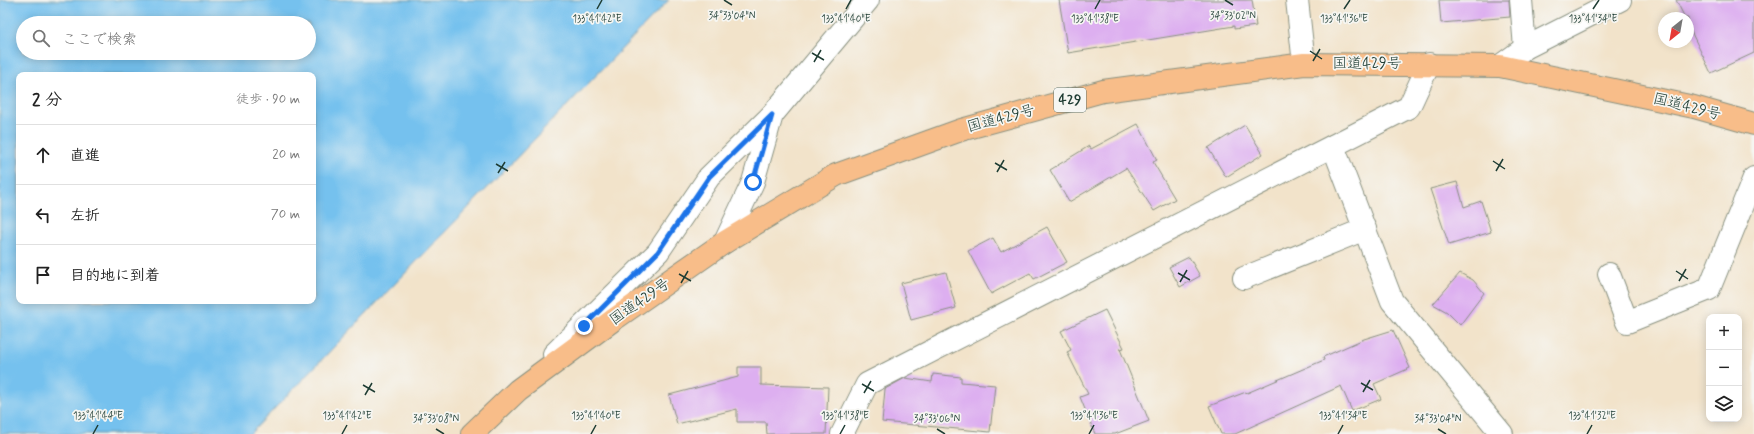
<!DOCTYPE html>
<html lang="ja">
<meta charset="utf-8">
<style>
body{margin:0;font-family:Mynerve,"Klee One",sans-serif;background:#f2f2f2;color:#222}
.controls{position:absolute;right:12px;bottom:12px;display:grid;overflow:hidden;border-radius:8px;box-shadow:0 2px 10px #0003}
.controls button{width:36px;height:36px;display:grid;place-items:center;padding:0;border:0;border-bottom:1px solid #e0e0e0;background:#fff;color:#222;font:20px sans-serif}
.compass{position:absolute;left:1658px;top:12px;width:36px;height:36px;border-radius:50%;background:#fff;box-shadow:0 2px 10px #0003;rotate:211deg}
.stop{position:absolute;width:12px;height:12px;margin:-9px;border:3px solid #1a73e8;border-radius:50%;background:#fff}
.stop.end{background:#1a73e8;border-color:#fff;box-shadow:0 1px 4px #0008}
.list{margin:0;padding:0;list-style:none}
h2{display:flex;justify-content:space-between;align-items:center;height:52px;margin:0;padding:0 16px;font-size:17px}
h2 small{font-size:13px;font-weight:400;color:#767676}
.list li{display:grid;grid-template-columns:26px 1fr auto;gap:12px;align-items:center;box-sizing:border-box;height:60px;padding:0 16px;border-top:1px solid #e0e0e0}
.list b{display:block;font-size:15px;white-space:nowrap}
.list em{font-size:13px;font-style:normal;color:#767676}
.icon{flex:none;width:22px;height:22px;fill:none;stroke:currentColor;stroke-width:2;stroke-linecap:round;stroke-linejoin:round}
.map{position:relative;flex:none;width:1754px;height:434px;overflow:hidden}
.search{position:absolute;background:#fff;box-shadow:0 2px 10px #0003;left:16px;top:16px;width:300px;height:44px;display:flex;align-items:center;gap:10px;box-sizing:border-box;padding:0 14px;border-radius:22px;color:#767676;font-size:15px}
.panel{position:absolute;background:#fff;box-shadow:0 2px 10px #0003;left:16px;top:72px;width:300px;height:232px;border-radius:8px}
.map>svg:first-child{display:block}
.water{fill:#74c1ee;stroke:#4a7f91;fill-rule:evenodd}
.building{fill:#ddaff0}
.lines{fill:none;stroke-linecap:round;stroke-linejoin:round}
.minor-casing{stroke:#88907f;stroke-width:24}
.highway-casing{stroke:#88907f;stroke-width:24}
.minor{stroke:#fff;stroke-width:22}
.highway{stroke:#f8bd89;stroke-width:22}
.route{stroke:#1a73e8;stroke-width:5}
.ticks{fill:none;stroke:#1f3d34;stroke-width:1.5}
.labels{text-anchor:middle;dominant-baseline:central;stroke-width:3.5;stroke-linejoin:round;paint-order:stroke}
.shield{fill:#f6f6f2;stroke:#60746d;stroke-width:1}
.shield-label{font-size:14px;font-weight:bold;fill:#1f3d34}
.street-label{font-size:15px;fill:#1f3d34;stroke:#f6f6f2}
.ticks-label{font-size:10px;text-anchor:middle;fill:#1f3d34;stroke:#f6f6f2;stroke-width:3.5;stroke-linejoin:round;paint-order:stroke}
</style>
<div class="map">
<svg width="1754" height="434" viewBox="0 0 1754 434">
<rect width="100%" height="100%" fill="#f6f6f2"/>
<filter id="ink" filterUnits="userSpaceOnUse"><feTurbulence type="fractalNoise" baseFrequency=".025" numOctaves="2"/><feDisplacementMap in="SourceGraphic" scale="8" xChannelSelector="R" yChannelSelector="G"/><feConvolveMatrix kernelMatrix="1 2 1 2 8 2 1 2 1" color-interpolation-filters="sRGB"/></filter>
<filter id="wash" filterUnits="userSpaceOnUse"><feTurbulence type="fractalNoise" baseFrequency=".012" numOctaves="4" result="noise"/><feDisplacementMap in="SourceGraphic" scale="16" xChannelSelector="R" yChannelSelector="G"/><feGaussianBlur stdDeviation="0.9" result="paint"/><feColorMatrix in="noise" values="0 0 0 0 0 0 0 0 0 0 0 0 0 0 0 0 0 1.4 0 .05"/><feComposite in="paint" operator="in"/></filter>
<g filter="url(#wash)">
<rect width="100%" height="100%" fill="#f2e3ca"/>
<path class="water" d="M0,0H669L250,434H0ZM23,23H309V53H23ZM19,75H313V301H19Z"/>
<g id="blocks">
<g class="building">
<polygon points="1059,0 1252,0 1256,26 1234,29 1234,26 1068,53"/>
<polygon points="1439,0 1509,0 1510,17 1441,23"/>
<polygon points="1676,0 1754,0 1754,53 1711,73 1688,25 1688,18 1685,18"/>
<polygon points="1138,124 1157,160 1153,162 1175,199 1154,211 1126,168 1069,202 1050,170 1089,146 1091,149"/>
<polygon points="1245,125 1263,154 1226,177 1208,148"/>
<polygon points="1457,182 1464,207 1481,201 1491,232 1449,245 1430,189"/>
<polygon points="1047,227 1067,262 1034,279 1030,273 991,294 968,251 993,238 1001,252"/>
<polygon points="1189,257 1200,276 1180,287 1169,267"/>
<polygon points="946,272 956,308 911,320 901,283"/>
<polygon points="1460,273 1473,280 1484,293 1460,325 1447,312 1433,304"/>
<polygon points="1105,310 1124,348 1120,349 1149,421 1115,434 1095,434 1080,397 1088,394 1067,352 1071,350 1061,331"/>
<polygon points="1393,330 1410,368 1374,384 1381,399 1352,411 1341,386 1235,434 1221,434 1209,406 1246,392 1247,393 1324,360 1323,357 1364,339"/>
<polygon points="738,367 761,367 761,385 828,387 826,434 767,434 766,422 737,422 737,409 677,424 669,395 738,377"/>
<polygon points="933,374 961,377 961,382 995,385 990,432 882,422 885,389 905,378 932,382"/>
</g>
</g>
</g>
<g filter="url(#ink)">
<use href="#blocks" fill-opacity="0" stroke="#88907f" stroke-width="1"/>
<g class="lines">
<g class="minor-casing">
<g id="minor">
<polyline points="1297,0 1304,64"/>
<polyline points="1521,0 1525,48"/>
<polyline points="1500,66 1525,48 1620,0"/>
<polyline points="1333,146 1392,301 1502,434"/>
<polyline points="725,242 753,182 772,115 868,0"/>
<polyline points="1609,274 1627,322 1709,289 1754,178"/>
<polyline points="1244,278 1365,229"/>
<polyline points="554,354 658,252 709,177 772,115"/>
<polyline points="842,434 867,384 1409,107 1429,64"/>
</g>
</g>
<g class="highway-casing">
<polyline id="highway" points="472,434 518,390 613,320 725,242 836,175 961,130 1103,91 1304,64 1500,66 1694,107 1754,124"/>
</g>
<use href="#minor" class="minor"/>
<use href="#highway" class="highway"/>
</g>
</g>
<g class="lines" filter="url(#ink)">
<polyline class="route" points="584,326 658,252 709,177 772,115 753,182"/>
</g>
<path class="ticks" d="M724,0L732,5M1225,0L1233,5M597,9L602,0M846,9L851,0M1095,9L1100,0M1344,9L1350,0M1593,9L1599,0M1310,51L1322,59M812,53L824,60M1313,61L1320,49M814,62L821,50M1493,161L1505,169M995,163L1007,170M496,164L508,171M1496,171L1503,159M997,172L1004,160M498,173L505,162M1676,271L1688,279M1178,273L1190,280M679,274L691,281M1679,281L1686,269M1180,282L1187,270M681,283L688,271M1361,383L1373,390M862,384L874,391M363,385L375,392M1363,392L1370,380M864,393L871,381M365,395L372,383M436,429L444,434M937,429L945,434M1438,429L1446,434M93,434L98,425M342,434L347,425M591,434L596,425M840,434L845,425M1089,434L1094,425M1338,434L1343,425M1587,434L1592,425"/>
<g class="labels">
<rect class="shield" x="1054" y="88" width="32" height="24" rx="3"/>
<g class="shield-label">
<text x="1070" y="100">429</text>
</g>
<g class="street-label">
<text x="1367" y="64">国道429号</text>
<text transform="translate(1687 107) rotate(14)">国道429号</text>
<text transform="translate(1001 119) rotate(-15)">国道429号</text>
<text transform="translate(640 302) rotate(-35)">国道429号</text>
</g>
</g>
<g class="ticks-label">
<text x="732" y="19">34°33'04"N</text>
<text x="1233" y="19">34°33'02"N</text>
<text x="597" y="22">133°41'42"E</text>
<text x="846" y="22">133°41'40"E</text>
<text x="1095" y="22">133°41'38"E</text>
<text x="1344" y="22">133°41'36"E</text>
<text x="1593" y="22">133°41'34"E</text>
<text x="98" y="419">133°41'44"E</text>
<text x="347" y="419">133°41'42"E</text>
<text x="596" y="419">133°41'40"E</text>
<text x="845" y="419">133°41'38"E</text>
<text x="1094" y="419">133°41'36"E</text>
<text x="1343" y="419">133°41'34"E</text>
<text x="1592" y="419">133°41'32"E</text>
<text x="436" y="422">34°33'08"N</text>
<text x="937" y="422">34°33'06"N</text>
<text x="1438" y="422">34°33'04"N</text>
</g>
</svg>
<div class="controls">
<button>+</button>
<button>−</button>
<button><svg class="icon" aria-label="layers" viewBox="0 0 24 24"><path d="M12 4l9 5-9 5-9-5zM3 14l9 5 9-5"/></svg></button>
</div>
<svg class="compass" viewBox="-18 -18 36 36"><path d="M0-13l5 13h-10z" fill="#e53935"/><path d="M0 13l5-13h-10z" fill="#767676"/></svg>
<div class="stop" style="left:753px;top:182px"></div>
<div class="stop end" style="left:584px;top:326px"></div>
<div class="search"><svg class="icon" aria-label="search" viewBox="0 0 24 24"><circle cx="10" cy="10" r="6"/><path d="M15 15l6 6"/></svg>ここで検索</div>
<section class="panel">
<h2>2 分<small>徒歩 · 90 m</small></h2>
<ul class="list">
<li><svg class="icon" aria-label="ahead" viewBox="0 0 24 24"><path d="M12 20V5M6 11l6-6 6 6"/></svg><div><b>直進</b></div><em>20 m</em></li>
<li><svg class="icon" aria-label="left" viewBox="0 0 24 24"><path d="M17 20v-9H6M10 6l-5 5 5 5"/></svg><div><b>左折</b></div><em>70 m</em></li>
<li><svg class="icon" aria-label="arrive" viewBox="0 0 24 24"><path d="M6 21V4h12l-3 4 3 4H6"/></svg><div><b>目的地に到着</b></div></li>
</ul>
</section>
</div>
